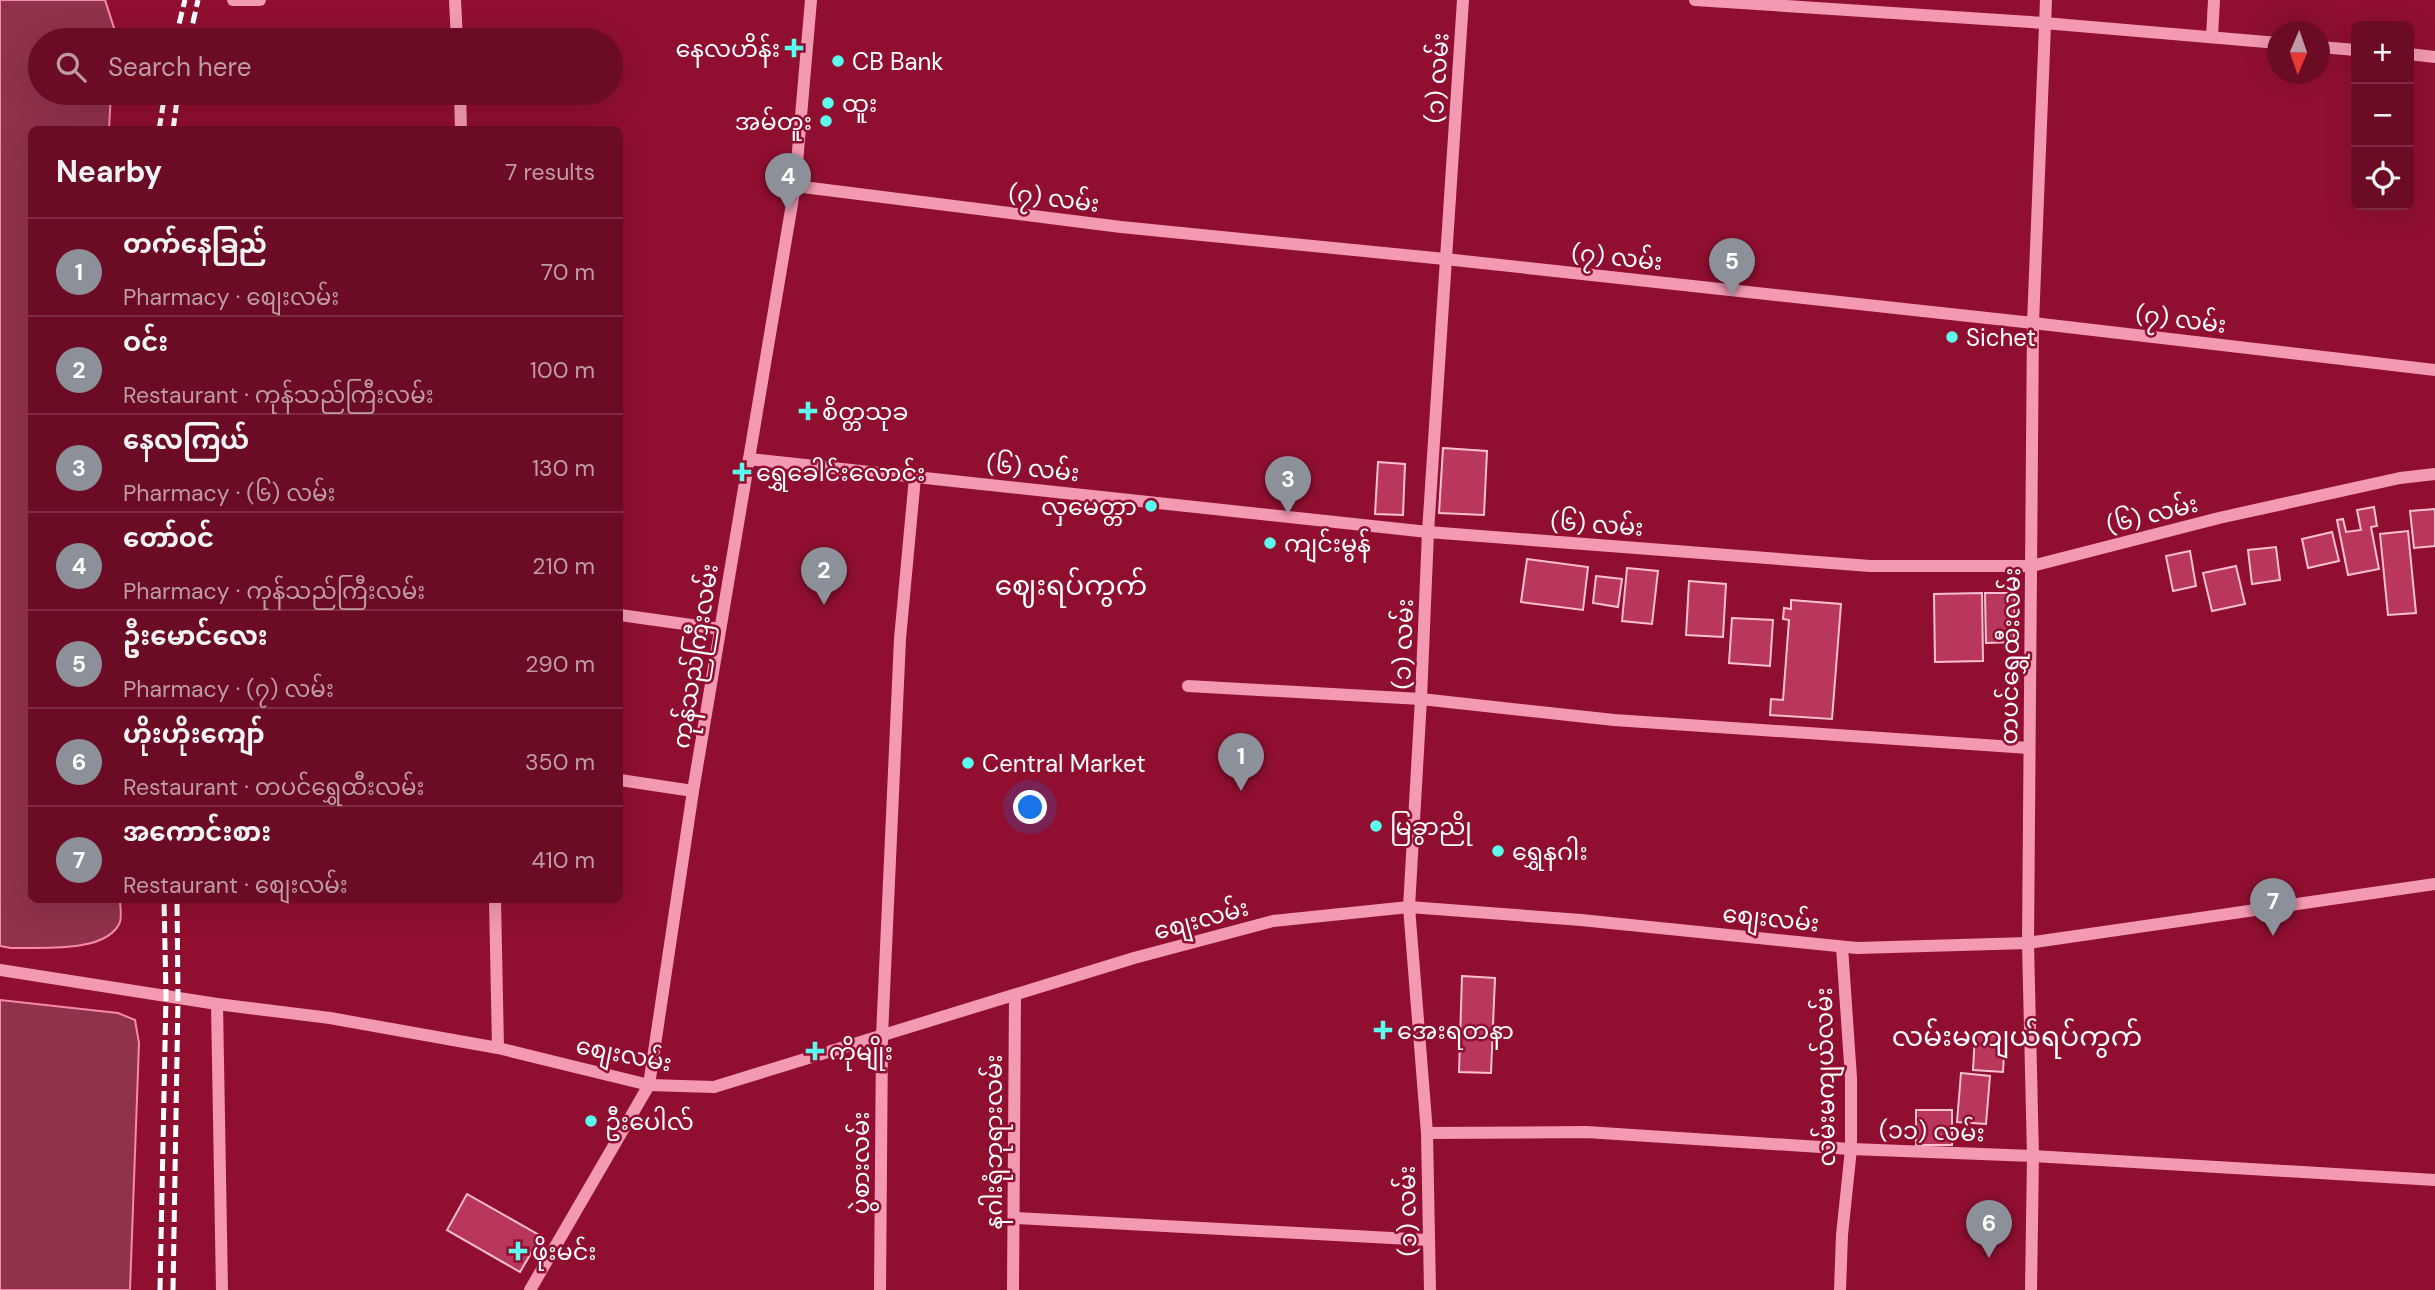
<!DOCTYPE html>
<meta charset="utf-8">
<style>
body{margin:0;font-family:"DM Sans","Noto Sans Myanmar",sans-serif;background:#741931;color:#f1f3f6}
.controls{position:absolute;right:21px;top:21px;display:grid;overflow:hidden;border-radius:10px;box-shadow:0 7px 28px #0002}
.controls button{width:63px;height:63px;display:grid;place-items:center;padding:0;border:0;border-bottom:2px solid #7f2b41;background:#6c0b24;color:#f1f3f6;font:35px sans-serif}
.compass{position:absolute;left:2267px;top:21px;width:63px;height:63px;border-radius:50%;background:#6c0b24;box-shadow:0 7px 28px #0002;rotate:182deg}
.you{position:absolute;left:1031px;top:808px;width:24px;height:24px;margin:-18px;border:5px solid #fff;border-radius:50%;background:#1a73e8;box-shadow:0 0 0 10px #1a73e833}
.badge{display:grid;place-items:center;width:46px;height:46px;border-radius:50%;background:#8c9099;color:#fff;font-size:23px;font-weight:700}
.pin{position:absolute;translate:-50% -58px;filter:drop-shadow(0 2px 4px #0008)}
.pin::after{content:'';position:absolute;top:37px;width:24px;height:21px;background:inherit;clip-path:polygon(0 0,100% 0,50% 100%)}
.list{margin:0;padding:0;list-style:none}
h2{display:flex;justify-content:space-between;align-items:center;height:91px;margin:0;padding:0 28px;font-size:30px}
h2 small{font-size:23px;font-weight:400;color:#be9ba6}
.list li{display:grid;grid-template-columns:46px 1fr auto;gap:21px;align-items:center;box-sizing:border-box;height:98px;padding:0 28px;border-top:2px solid #7f2b41}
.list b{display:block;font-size:26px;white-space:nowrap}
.list p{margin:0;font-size:23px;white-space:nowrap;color:#be9ba6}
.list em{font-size:23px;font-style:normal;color:#be9ba6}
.icon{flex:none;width:38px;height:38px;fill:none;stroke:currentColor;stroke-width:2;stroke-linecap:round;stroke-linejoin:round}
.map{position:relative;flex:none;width:2435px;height:1290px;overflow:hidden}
.search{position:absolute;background:#6c0b24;box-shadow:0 7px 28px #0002;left:28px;top:28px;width:595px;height:77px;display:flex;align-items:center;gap:18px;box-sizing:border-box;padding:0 24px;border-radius:38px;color:#be9ba6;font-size:26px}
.panel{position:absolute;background:#6c0b24;box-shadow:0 7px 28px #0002;left:28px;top:126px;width:595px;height:777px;border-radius:10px}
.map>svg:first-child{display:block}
.water{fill:#90324a;stroke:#f78aa9;stroke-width:2}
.building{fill:#b9375a;stroke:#fec0d1;stroke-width:2}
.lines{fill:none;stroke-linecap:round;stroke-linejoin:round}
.minor{stroke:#f399b2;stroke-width:12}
.rail{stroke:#fff;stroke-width:5;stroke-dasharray:12 5;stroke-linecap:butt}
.poi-dot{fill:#5bffed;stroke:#900f30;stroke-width:2.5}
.labels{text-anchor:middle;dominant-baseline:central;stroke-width:5;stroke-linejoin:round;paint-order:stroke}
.poi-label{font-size:24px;fill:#fff;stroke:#900f30;text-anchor:start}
.street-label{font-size:24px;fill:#fff;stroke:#900f30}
.quarter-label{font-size:28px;fill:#fff;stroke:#900f30}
</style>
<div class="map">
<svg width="2435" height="1290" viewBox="0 0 2435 1290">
<rect width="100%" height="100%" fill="#900f30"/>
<g class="water">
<path d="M0,0H105L115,31V40H40V93H111L109,129L32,130V900H120C120,906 122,916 120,922C107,954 39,947 11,948L0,946Z"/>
<polygon points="0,1000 118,1013 135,1020 139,1043 130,1290 0,1290"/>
</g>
<g class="building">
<polygon points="1443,448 1487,451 1484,515 1439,513"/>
<polygon points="1378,462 1405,464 1403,515 1375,514"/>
<polygon points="2374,507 2377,526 2371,527 2379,569 2348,575 2337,520 2343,519 2346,532 2361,530 2357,510"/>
<polygon points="2435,509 2435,546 2414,548 2410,511"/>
<polygon points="2408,531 2416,613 2388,615 2380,534"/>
<polygon points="2332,532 2339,561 2308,568 2302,539"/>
<polygon points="2276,547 2280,580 2252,584 2248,550"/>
<polygon points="2190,551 2196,586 2173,591 2166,556"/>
<polygon points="1527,559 1588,567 1583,610 1521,602"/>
<polygon points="2236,566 2245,604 2212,611 2203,573"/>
<polygon points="1627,568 1658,571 1652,624 1622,621"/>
<polygon points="1596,576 1622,579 1618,607 1593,603"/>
<polygon points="1689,581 1726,584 1723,637 1686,635"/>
<polygon points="1982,593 1983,661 1935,662 1934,594"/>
<polygon points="1985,593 2015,593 2014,642 1986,643"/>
<polygon points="1791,600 1841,604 1832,719 1770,715 1771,699 1783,700 1789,620 1783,619 1784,608 1791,609"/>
<polygon points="1732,618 1773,620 1770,666 1729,663"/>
<polygon points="1462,976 1495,978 1491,1073 1459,1072"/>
<polygon points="1975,1034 2005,1036 2003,1072 1973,1070"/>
<polygon points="1961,1073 1990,1076 1986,1124 1957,1122"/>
<rect x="1916" y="1110" width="36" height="35"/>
<polygon points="467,1194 541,1236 520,1272 447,1230"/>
</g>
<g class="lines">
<g class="minor">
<polyline points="233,0 260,0"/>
<polyline points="455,0 457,40"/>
<polyline points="1695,0 2044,23 2278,43"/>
<polyline points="2212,37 2214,0"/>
<polyline points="2320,47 2356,50"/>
<polyline points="2409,54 2435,57"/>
<polyline points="460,93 461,130"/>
<polyline points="795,186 1121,227 1445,259 2033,323 2435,370"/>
<polyline points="749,459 1428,532 1870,566 2032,566 2219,518 2400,478 2435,474"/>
<polyline points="620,615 720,629"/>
<polyline points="1188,686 1421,699 1614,720 2029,748"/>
<polyline points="620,780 693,791"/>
<polyline points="495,900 498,1048"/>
<polyline points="0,970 217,1004 330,1018 498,1048 649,1085 714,1087 1134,958 1273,921 1409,907 1581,920 1857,948 2028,943 2435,884"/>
<polyline points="217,1004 222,1290"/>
<polyline points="1427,1133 1586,1132 1851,1149 2033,1156 2435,1180"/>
<polyline points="1014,1218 1429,1240"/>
<polyline points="530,1290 649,1085 693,791 795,186 811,0"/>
<polyline points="880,1290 882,1036 900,639 915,477"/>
<polyline points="1013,1290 1015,995"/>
<polyline points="1430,1290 1427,1133 1409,907 1421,699 1428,532 1463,0"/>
<polyline points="1840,1290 1842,1235 1851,1149 1851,1078 1842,947"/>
<polyline points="2031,1290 2033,1156 2028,943 2033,323 2046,0"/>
</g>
<g class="rail">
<polyline points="175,40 185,0"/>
<polyline points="189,40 198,0"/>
<polyline points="159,130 165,93"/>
<polyline points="173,130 178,93"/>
<polyline points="160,1290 166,996 164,900"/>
<polyline points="173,1290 178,998 177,900"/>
</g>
</g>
<g class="poi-dot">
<path d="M790.5 37.5h7v7h7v7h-7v7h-7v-7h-7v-7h7z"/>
<circle cx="838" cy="61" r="7"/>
<circle cx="828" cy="103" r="7"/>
<circle cx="826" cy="121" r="7"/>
<circle cx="1952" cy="337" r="7"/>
<path d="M804.5 400.5h7v7h7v7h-7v7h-7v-7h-7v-7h7z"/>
<path d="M738.5 461.5h7v7h7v7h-7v7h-7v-7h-7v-7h7z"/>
<circle cx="1151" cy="506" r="7"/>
<circle cx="1270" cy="543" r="7"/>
<circle cx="968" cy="763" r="7"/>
<circle cx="1376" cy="826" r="7"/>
<circle cx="1498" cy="851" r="7"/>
<path d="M1379.5 1019.5h7v7h7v7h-7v7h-7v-7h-7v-7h7z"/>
<path d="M811.5 1040.5h7v7h7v7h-7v7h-7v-7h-7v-7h7z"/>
<circle cx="591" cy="1121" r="7"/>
<path d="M514.5 1240.5h7v7h7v7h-7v7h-7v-7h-7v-7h7z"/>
</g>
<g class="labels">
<g class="poi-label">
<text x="780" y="48" text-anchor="end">နေလဟိန်း</text>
<text x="852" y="61">CB Bank</text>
<text x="842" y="103">ထူး</text>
<text x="812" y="121" text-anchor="end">အမ်တူး</text>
<text x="1966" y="337">Sichet</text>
<text x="822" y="411">စိတ္တသုခ</text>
<text x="756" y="472">ရွှေခေါင်းလောင်း</text>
<text x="1137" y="506" text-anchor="end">လှမေတ္တာ</text>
<text x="1284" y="543">ကျင်းမွန်</text>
<text x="982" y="763">Central Market</text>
<text x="1390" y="826">မြခွာညို</text>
<text x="1512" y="851">ရွှေနဂါး</text>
<text x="1397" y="1030">အေးရတနာ</text>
<text x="829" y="1051">ကိုမျိုး</text>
<text x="605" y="1121">ဦးပေါလ်</text>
<text x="532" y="1251">ဖိုးမင်း</text>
</g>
<g class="street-label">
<text transform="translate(1437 78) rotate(-86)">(၁) လမ်း</text>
<text transform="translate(1054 198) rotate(7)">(၇) လမ်း</text>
<text transform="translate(1617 257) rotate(6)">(၇) လမ်း</text>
<text transform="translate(2181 319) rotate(7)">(၇) လမ်း</text>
<text transform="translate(1033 468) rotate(6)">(၆) လမ်း</text>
<text transform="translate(2152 514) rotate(-14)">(၆) လမ်း</text>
<text transform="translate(1597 524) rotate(4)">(၆) လမ်း</text>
<text transform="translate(1403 644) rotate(-88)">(၁) လမ်း</text>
<text transform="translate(695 656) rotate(-81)">ကုန်သည်ကြီးလမ်း</text>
<text transform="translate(2010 656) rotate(-89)">တပင်ရွှေထီးလမ်း</text>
<text transform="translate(1771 918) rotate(6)">စျေးလမ်း</text>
<text transform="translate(1201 919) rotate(-15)">စျေးလမ်း</text>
<text transform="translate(624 1054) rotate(11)">စျေးလမ်း</text>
<text transform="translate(1825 1077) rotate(-91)">လမ်းမကျယ်လမ်း</text>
<text transform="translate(1932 1131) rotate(2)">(၁၁) လမ်း</text>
<text transform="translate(993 1142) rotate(-90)">နဂါးရုံဘုရားလမ်း</text>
<text transform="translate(860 1163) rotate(-90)">ပွဲစားလမ်း</text>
<text transform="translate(1407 1211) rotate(-91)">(၁) လမ်း</text>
</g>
<g class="quarter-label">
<text x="1071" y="585">ဈေးရပ်ကွက်</text>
<text x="2017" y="1036">လမ်းမကျယ်ရပ်ကွက်</text>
</g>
</g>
</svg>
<div class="controls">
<button>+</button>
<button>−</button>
<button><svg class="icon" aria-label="locate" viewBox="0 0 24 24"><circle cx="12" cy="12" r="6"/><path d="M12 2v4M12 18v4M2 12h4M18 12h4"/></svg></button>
</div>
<svg class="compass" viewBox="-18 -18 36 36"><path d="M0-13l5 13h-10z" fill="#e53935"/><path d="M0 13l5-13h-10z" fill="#be9ba6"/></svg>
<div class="you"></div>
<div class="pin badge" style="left:1241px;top:791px">1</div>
<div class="pin badge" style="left:824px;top:605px">2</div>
<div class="pin badge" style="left:1288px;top:514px">3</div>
<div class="pin badge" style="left:788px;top:211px">4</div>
<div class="pin badge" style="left:1732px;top:296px">5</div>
<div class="pin badge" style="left:1989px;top:1258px">6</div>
<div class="pin badge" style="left:2273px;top:936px">7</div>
<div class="search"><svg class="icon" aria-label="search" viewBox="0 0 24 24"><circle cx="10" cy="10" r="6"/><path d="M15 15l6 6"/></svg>Search here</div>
<section class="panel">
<h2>Nearby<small>7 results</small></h2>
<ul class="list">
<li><span class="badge">1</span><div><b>တက်နေခြည်</b><p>Pharmacy · စျေးလမ်း</p></div><em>70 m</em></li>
<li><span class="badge">2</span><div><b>ဝင်း</b><p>Restaurant · ကုန်သည်ကြီးလမ်း</p></div><em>100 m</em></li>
<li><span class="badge">3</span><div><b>နေလကြယ်</b><p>Pharmacy · (၆) လမ်း</p></div><em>130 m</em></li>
<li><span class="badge">4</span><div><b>တော်ဝင်</b><p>Pharmacy · ကုန်သည်ကြီးလမ်း</p></div><em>210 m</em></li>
<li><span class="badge">5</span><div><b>ဦးမောင်လေး</b><p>Pharmacy · (၇) လမ်း</p></div><em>290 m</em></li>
<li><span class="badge">6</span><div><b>ဟိုးဟိုးကျော်</b><p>Restaurant · တပင်ရွှေထီးလမ်း</p></div><em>350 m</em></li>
<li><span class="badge">7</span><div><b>အကောင်းစား</b><p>Restaurant · စျေးလမ်း</p></div><em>410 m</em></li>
</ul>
</section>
</div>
